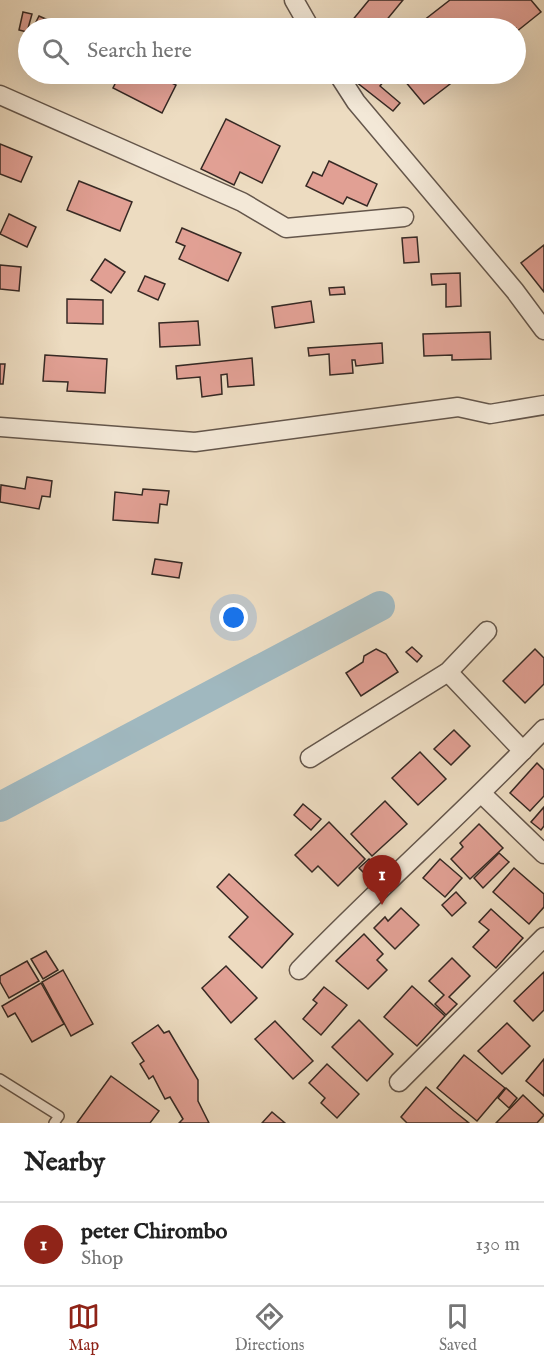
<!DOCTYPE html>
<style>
body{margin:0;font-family:"IM FELL English",serif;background:#f2f2f2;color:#222}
.you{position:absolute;left:234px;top:618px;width:21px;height:21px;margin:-15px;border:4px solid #fff;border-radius:50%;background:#1a73e8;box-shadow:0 0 0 9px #1a73e833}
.badge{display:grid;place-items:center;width:39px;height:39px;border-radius:50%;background:#8f2418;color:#fff;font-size:20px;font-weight:700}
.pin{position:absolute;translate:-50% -50px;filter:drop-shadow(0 2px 3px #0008)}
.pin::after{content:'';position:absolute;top:32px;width:21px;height:18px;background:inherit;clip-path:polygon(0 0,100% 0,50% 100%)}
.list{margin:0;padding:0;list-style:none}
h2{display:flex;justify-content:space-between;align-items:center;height:78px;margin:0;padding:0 24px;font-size:26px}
h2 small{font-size:20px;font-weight:400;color:#767676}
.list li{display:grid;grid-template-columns:39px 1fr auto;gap:18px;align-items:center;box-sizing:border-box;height:84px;padding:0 24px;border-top:2px solid #e0e0e0}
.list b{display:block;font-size:22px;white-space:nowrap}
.list p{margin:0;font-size:20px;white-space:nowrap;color:#767676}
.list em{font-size:20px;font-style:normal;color:#767676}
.icon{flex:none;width:33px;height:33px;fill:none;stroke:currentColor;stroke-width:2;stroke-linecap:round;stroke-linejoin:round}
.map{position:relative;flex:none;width:544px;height:1123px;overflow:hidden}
.search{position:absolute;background:#fff;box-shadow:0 6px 24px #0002;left:18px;right:18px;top:18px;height:66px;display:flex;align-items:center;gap:15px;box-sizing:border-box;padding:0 21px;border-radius:33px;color:#767676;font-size:22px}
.sheet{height:162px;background:#fff}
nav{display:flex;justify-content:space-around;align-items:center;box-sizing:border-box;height:84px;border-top:2px solid #e0e0e0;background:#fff;font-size:16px;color:#767676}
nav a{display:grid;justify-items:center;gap:3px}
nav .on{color:#8f2418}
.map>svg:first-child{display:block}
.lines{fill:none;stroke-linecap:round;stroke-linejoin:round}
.river{stroke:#a0b8bf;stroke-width:30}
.building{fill:#e1a094;stroke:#362924;stroke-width:1.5}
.service-casing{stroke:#64564b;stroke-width:12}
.minor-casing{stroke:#64564b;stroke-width:21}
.service{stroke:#f3e8d7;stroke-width:9}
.minor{stroke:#f3e8d7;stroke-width:18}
</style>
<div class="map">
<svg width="544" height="1123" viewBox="0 0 544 1123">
<rect width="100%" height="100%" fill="#eddcc1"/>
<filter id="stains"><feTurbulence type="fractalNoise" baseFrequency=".00333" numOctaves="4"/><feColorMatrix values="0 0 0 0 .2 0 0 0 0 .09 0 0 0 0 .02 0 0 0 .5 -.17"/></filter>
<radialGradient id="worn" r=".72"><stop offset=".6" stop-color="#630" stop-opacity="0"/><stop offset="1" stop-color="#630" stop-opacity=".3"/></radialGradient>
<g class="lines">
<polyline class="river" points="0,807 380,606"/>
</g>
<g class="building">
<polygon points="369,0 403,0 380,28 346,28"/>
<polygon points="450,0 531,0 541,12 516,32 516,28 414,28"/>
<polygon points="23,12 32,14 27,32 19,30"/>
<polygon points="39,16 66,28 33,28"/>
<polygon points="120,74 153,74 176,85 162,113 113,88"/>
<polygon points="346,74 377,74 385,80 380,86 400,103 393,111"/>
<polygon points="399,74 463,74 424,104"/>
<polygon points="226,119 280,146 262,183 240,172 234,185 201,169"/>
<polygon points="0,144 32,157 21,182 0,174"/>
<polygon points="329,161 377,184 367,206 347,197 343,204 306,186 313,172 322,176"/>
<polygon points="79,181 132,202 120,231 67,210"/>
<polygon points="9,214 36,227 27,247 0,234"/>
<polygon points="182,228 241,253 228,281 179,259 185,246 176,242"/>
<polygon points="417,237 419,262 404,263 402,238"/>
<polygon points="544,245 544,292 521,263"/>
<polygon points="105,259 125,272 111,293 91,280"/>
<polygon points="0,265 21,267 19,291 0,289"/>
<polygon points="460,273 461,306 446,307 446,284 432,285 431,274"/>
<polygon points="145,276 165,284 158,300 138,291"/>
<polygon points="344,287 345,294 330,295 329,288"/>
<polygon points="67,299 103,300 103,324 67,323"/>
<polygon points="311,301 314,322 275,328 272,307"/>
<polygon points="198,321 200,345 160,347 159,323"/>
<polygon points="490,332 491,359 452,360 452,355 424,356 423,334"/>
<polygon points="382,343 383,363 356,366 355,360 352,360 353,373 330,375 329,354 309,356 308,348"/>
<polygon points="45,355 107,359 105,393 67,391 68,382 43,381"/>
<polygon points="252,358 254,385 228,387 227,374 221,375 222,394 202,397 200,377 177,379 176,366"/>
<polygon points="0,364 5,364 3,384 0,384"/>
<polygon points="27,477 52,481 50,497 42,496 39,509 0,502 1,485 25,489"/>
<polygon points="143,489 169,491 167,505 160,504 158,523 113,520 115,492 142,495"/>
<polygon points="155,559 182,563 179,578 152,574"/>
<polygon points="412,647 422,656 417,662 406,652"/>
<polygon points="376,649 386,654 398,672 361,696 346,673 363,662 364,656"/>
<polygon points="535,649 544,658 544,684 525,703 503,681"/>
<polygon points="454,730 470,746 451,765 434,749"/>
<polygon points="420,752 446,779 418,805 392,778"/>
<polygon points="537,763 544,770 544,796 530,811 510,793"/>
<polygon points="385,801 407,824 372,856 351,834"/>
<polygon points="303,804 321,819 311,830 294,815"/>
<polygon points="544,807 544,826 541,830 531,822"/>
<polygon points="329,822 365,859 338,886 318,866 312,872 295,855"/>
<polygon points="479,824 503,848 470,879 451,859 463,847 460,843"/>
<polygon points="499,853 509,862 483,888 474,878"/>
<polygon points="369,859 375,866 366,875 359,868"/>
<polygon points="440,859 462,878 445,897 423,878"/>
<polygon points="514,868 544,894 544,907 529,924 493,892"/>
<polygon points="229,874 293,934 262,968 229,937 248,917 217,887"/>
<polygon points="456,892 466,903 452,916 442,905"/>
<polygon points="401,908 419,925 395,949 374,928 385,917 388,921"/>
<polygon points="491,909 523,938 496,968 473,947 489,930 479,922"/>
<polygon points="364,934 383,954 377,960 387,970 368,989 336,961"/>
<polygon points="46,951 58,970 43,979 31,959"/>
<polygon points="452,958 470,976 449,997 457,1004 446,1015 435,1004 444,995 429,981"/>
<polygon points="27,961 39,981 9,998 0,982 0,976"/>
<polygon points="226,966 257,998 231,1023 202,988"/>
<polygon points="63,970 93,1024 71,1036 42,982"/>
<polygon points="544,972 544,1010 533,1021 514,1001"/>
<polygon points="41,983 64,1024 32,1042 15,1013 8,1017 2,1006"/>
<polygon points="412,986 445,1016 417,1046 384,1017"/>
<polygon points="324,987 347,1005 321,1035 303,1019 317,1003 313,1000"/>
<polygon points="359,1020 393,1054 367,1081 332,1047"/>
<polygon points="275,1021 313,1061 293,1079 255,1039"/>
<polygon points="507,1023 530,1046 502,1074 478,1051"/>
<polygon points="158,1025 164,1033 169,1031 198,1080 198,1101 209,1123 179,1123 183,1119 170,1097 165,1099 153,1076 149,1079 140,1064 144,1061 132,1043"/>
<polygon points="464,1055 505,1088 477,1121 437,1088"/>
<polygon points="544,1059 544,1096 526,1081"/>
<polygon points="327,1064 359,1094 337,1118 321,1103 325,1098 309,1083"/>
<polygon points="111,1076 159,1111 150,1123 77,1123"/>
<polygon points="426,1087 454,1111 469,1123 407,1123 401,1117"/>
<polygon points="506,1088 517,1098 509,1108 498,1098"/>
<polygon points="523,1095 544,1115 537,1123 496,1123"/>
<polygon points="272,1112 285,1123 262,1123"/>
</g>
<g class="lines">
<g class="service-casing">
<polyline id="service" points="0,1079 59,1116 54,1123"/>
</g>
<g class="minor-casing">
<g id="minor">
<polyline points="294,0 310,28"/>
<polyline points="338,74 356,102 515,291 544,330"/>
<polyline points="0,95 242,202 286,228 404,217"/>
<polyline points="0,427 195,442 458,407 490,414 544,405"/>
<polyline points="448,672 523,751"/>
<polyline points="310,758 448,672 487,631"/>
<polyline points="482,794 544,854"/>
<path d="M299,970C378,888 465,812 544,729"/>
<polyline points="399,1082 544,937"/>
</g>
</g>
<use href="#service" class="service"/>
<use href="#minor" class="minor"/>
</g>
<rect width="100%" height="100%" filter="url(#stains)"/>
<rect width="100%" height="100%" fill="url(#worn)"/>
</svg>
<div class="you"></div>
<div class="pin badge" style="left:382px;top:905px">1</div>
<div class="search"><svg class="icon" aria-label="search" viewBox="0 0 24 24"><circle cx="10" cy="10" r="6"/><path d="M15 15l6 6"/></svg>Search here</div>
</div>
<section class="sheet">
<h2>Nearby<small></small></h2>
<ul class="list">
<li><span class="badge">1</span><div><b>peter Chirombo</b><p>Shop</p></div><em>130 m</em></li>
</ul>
</section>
<nav>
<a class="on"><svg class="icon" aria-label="map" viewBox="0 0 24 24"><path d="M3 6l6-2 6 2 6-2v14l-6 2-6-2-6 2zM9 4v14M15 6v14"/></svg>Map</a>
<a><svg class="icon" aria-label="directions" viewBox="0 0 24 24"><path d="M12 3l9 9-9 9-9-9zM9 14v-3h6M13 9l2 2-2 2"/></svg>Directions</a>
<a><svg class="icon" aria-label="saved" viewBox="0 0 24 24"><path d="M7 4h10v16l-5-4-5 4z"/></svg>Saved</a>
</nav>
